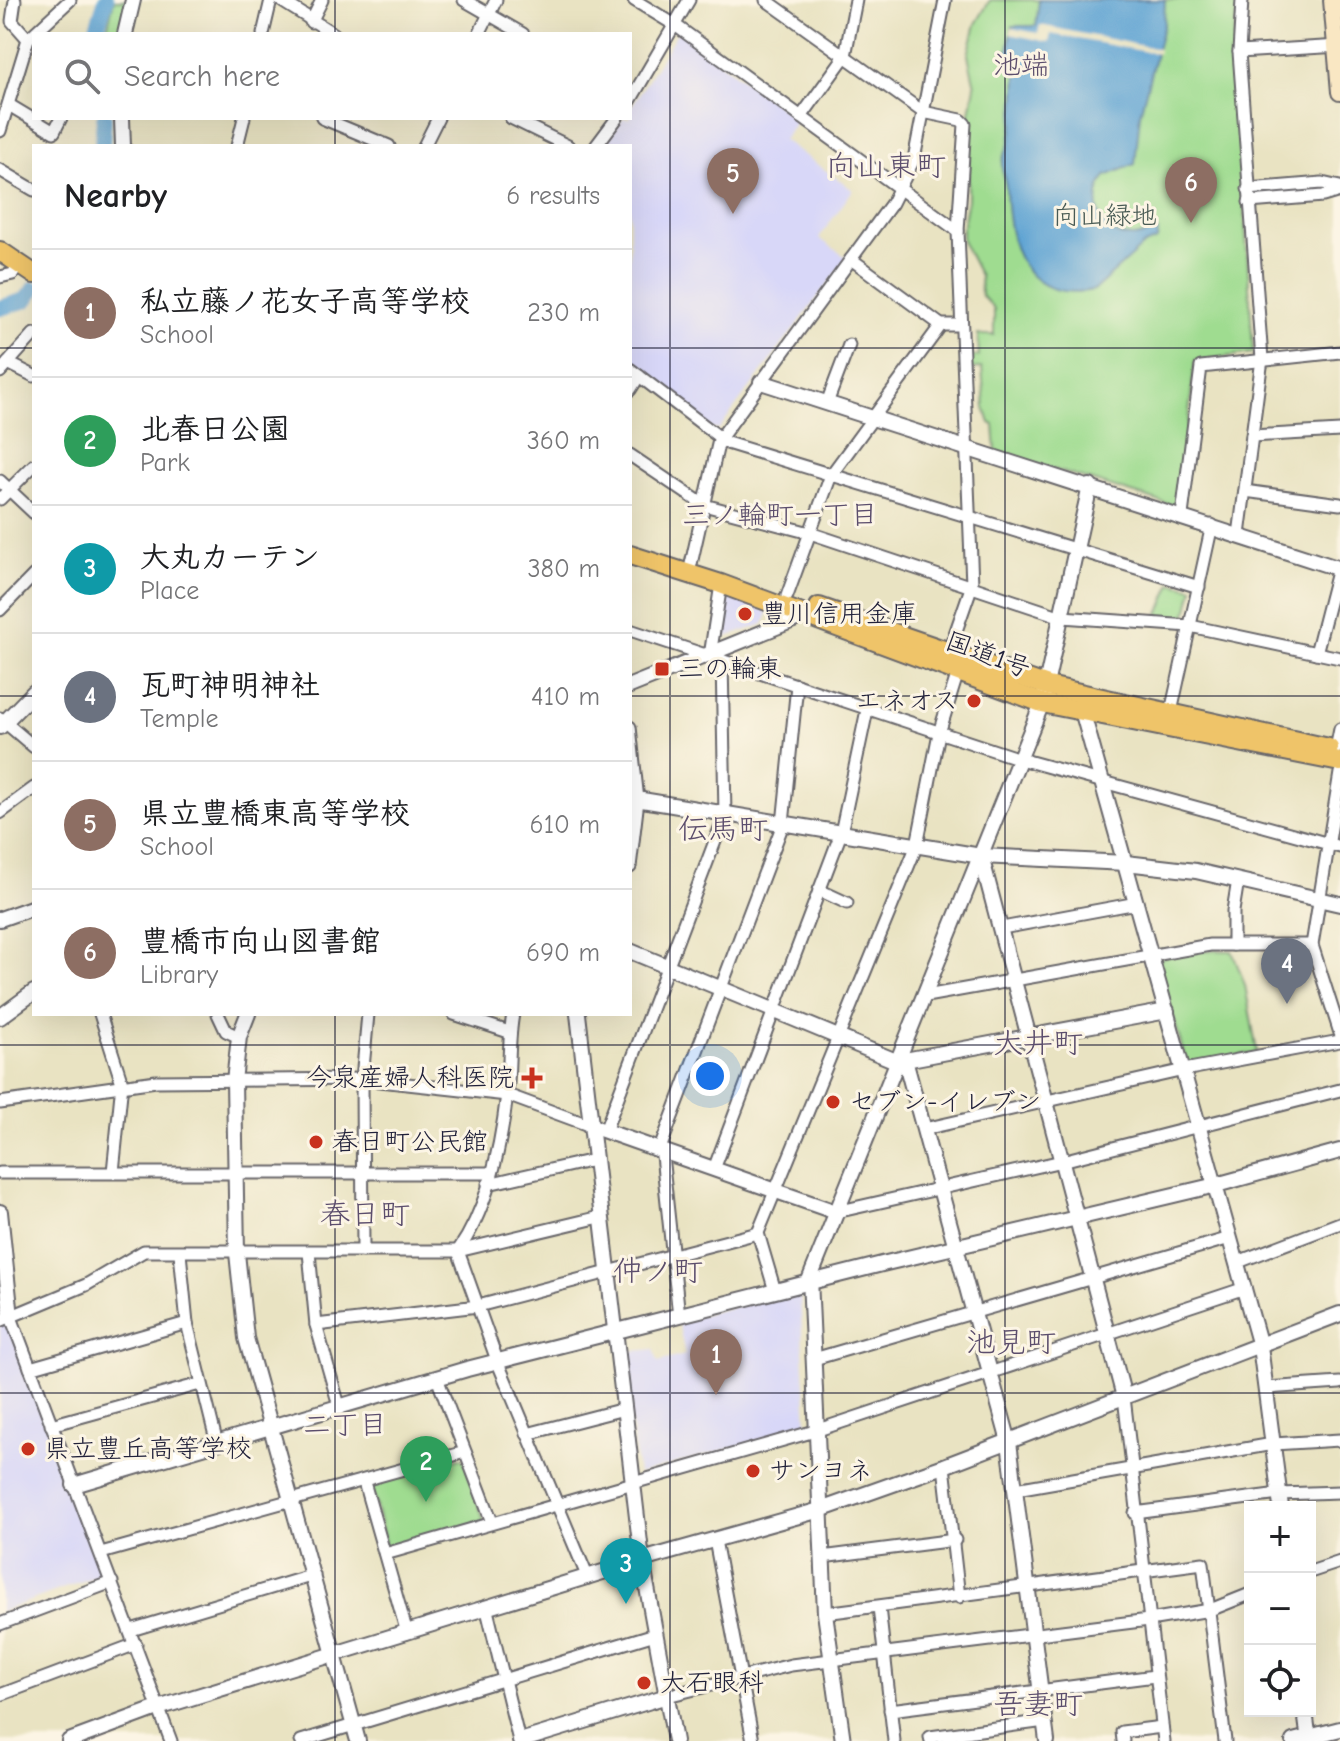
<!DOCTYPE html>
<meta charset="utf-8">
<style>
body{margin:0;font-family:"Comic Neue","Klee One",sans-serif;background:#f6f6f6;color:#202124}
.controls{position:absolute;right:24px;bottom:24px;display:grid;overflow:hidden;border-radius:0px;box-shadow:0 8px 32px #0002}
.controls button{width:72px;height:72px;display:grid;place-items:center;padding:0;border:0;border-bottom:2px solid #e0e0e0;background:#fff;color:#202124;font:40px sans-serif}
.you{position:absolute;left:710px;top:1076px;width:28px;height:28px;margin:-20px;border:6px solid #fff;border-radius:50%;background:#1a73e8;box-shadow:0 0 0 12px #1a73e833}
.badge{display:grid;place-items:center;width:52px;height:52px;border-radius:50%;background:#0f766e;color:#fff;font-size:26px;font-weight:700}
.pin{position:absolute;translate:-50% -66px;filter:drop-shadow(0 2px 4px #0008)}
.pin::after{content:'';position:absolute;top:42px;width:28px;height:24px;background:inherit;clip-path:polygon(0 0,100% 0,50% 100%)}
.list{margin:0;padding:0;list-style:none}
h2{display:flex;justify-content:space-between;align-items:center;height:104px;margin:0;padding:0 32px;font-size:34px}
h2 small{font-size:26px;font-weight:400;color:#757577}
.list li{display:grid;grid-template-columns:52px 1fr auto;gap:24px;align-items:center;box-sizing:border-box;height:128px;padding:0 32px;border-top:2px solid #e0e0e0}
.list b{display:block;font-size:30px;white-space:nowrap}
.list p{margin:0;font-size:26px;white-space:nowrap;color:#757577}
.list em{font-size:26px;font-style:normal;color:#757577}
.icon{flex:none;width:44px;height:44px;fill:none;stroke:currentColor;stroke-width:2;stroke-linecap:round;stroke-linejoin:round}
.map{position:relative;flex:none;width:1340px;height:1741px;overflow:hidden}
.search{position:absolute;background:#fff;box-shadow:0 8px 32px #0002;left:32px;top:32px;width:600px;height:88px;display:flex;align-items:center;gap:20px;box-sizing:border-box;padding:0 28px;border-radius:0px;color:#757577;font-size:30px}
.panel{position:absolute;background:#fff;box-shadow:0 8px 32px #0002;left:32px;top:144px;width:600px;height:872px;border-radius:0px}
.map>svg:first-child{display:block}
.built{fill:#d8d7f8}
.green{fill:#9fdc90;stroke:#607f66;stroke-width:2}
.water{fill:#5da3d3;stroke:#406287;stroke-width:2}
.pier{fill:#e9e3c2}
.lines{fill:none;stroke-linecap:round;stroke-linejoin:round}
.river{stroke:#5da3d3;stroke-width:16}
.minor-casing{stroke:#68666a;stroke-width:15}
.tertiary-casing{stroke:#68666a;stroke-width:18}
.secondary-casing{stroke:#68666a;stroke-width:20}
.trunk-casing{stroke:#68666a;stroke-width:22}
.minor{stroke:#fff;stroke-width:11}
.tertiary{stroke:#fff;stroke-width:14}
.secondary{stroke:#f9e7c3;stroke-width:16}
.trunk{stroke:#efc469;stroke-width:18}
.grid{fill:none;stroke:#22223b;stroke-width:2;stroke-opacity:0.55}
.poi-dot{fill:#c8321e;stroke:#fcf5e5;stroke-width:3}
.labels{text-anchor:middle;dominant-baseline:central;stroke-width:6;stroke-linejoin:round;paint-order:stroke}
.park-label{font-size:26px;fill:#485a54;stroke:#fcf5e5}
.poi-label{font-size:26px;fill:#22223b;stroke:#fcf5e5;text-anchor:start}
.street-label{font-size:26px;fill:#22223b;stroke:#fcf5e5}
.neighbourhood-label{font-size:28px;fill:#5c4e6d;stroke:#fcf5e5}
.quarter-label{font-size:30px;fill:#5c4e6d;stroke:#fcf5e5}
</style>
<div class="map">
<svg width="1340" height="1741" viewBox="0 0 1340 1741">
<rect width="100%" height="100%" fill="#fcf5e5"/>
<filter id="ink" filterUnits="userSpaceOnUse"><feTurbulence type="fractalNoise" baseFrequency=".0125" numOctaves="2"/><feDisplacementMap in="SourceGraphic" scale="16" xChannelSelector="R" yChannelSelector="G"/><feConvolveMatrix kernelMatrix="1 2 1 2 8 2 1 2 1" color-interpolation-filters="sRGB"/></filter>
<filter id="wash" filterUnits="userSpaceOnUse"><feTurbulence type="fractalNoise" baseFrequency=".006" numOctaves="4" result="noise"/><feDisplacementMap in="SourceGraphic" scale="32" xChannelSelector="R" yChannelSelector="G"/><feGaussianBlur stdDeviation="1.8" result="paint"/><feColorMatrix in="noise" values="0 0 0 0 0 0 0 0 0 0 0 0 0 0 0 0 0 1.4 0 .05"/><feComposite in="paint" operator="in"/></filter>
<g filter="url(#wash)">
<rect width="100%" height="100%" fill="#e9e3c2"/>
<g class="built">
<polygon points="678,31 797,120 783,140 853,190 819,238 847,258 719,429 712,429 630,363 630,146 603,146 623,118 630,118 630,109"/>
<polygon points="725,593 768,612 764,624 715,641"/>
<polygon points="796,1291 800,1294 807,1427 638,1474 622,1352 654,1349 658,1362 685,1355 678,1321"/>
<polygon points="8,1320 102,1574 0,1612 0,1324"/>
</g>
<g class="green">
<polygon points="114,0 127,0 120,34 106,34"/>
<polygon points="990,0 1238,0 1234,37 1253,353 1195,361 1178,507 996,452 994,425 990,423 985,408 982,368 966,369 965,357 979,356 978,335 994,335 994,309 981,295 980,276 962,241 962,231 968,199 969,118 975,86 968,55 976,24"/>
<polygon points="1172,583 1193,588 1185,622 1157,619"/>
<polygon points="1205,950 1232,951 1245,985 1257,1052 1187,1065 1158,963 1161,958"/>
<polygon points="460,1458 464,1460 484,1521 391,1549 386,1547 370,1482"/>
</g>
<path class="water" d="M1039,0H1165L1164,23L1140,114L1135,164L1106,176C1088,201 1099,238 1134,237C1143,237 1149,230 1158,231L1157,240L1144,245L1094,290C1022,303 1007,244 1006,187C1005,179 1001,171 1002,163C1003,154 1009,148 1010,140C1016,114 1016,85 1018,59L1007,57L1012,26H1036Z"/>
<polygon class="pier" points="1040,25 1159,49 1158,54 1051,34 1049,42 1010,34 1011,28 1038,33"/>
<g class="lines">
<g class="river">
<polyline points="95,34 106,0"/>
<polyline points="102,146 104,118"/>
<polyline points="0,308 26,300 34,289"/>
</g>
</g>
</g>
<g filter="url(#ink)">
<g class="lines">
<g class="minor-casing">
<g id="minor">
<polyline points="15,0 12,21 28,39"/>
<polyline points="280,0 334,34"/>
<polyline points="464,0 523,34"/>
<polyline points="634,0 675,25 958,231"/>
<polyline points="766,0 923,112 961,120 965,124 958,231 972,585 948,654"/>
<polyline points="311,22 322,0"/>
<polyline points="263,34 271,0"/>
<polyline points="479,34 496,0"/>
<polyline points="1239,52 1340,46"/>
<polyline points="630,101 689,0"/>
<polyline points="9,105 54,132 61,118"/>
<polyline points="801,117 845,56 856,0"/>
<polyline points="322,118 389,146"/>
<polyline points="511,118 568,146"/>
<polyline points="0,131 28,39 70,0"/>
<polyline points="237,146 244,118"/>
<polyline points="424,146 438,118"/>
<polyline points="596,146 617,118"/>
<polyline points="0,170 34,190"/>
<polyline points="1248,189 1322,183 1340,187"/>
<polyline points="1249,202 1323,196 1340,191"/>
<polyline points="851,259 941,325 960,325"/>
<polyline points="0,277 13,274 19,264"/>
<polyline points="8,363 34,376"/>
<polyline points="630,369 727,443 1199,587"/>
<polyline points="0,372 34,334"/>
<polyline points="630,390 639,376"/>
<polyline points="827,403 849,345"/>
<polyline points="1252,436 1340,431"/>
<polyline points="630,455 704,505 810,533 1062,617 1190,626 1340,658"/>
<polyline points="0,481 34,513"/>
<polyline points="1245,491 1340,504"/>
<polyline points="0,499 34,465"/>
<polyline points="1182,515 1201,367 1340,352"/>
<polyline points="1239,535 1262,359 1239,52 1242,0"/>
<polyline points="689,573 719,440 892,203 914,159 945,0"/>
<polyline points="787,596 831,475 941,325"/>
<polyline points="0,610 34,575"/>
<polyline points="630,630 1020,759 1340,847"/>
<polyline points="1316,653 1338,568"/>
<polyline points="710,656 721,584"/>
<polyline points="1171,712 1212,525"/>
<polyline points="0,718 34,747"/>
<polyline points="630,727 638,800 630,867"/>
<polyline points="1336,749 1340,729"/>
<polyline points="1340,773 1312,945 1340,1033"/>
<polyline points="0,813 34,788"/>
<polyline points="819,890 847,903"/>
<polyline points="1002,928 1137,903"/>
<polyline points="1233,945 1233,911 1238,880"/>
<polyline points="926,996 1210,945 1312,945"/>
<polyline points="100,1014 122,1083 113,1172"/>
<polyline points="218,1014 226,1031 239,1037"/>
<polyline points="454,1014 509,1032"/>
<path d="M513,1014C508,1041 510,1067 507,1094C501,1146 488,1208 458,1251L498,1363L588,1578"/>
<polyline points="0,1103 156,1081 362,1079 507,1095 591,1126"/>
<polyline points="924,1129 1184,1070 1340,1041"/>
<polyline points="605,1131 725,815 722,660"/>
<polyline points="714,1169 841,833 867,710"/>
<polyline points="0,1173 491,1173"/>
<polyline points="488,1184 594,1160"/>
<polyline points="836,1212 1062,1161 1340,1090"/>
<polyline points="363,1251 362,1079 368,1014"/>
<polyline points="309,1252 316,1325 340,1409"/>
<polyline points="180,1253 187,1323 217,1444"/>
<polyline points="1238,1262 1340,1223"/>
<polyline points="775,1291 758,1233 917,845 939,733 958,672"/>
<polyline points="679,1316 661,1146 783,824 797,685"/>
<polyline points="11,1317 171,1741"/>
<polyline points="0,1321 86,1285 144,1251 458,1251 600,1217"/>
<polyline points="316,1325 478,1306 758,1233"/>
<polyline points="814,1359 1230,1238"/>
<polyline points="30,1368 187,1323"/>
<polyline points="437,1378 492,1522"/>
<polyline points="1266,1388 1340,1383"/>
<polyline points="1124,1397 1164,1741"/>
<polyline points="51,1425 200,1384"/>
<polyline points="527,1434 624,1409"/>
<polyline points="944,1466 959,1597"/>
<polyline points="364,1482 407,1633"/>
<polyline points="1016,1489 1273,1444 1340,1440"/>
<polyline points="1135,1513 1279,1494 1340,1492"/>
<polyline points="715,1540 753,1741"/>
<polyline points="101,1553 465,1452"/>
<polyline points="385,1554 815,1431 1245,1288"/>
<polyline points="822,1557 955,1540"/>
<polyline points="1310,1572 1340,1562"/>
<polyline points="879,1607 894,1741"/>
<polyline points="487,1610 519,1741"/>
<polyline points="825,1613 1203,1563 1225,1741"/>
<polyline points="0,1624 112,1582"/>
<polyline points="131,1630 314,1575"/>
<polyline points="0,1695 136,1644"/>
<polyline points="667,1696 791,1665 1149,1620 1210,1610 1250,1594"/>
<polyline points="890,1710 1155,1676"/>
<polyline points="301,1741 655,1634"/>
<polyline points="931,1741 930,1737 1045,1721"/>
<polyline points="1123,1741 1122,1732 1162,1727"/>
</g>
</g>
<g class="tertiary-casing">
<g id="tertiary">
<polyline points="125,34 133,0"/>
<polyline points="122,118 123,146"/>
<polyline points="761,382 1340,569"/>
<polyline points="630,686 811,613"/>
<polyline points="1083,714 1260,1346 1281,1507"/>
<polyline points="0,727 34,692"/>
<polyline points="630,798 981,856 1126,863 1196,871 1340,904"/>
<polyline points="981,856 1124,1397"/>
<polyline points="0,919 34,907"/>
<polyline points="630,951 896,1061 905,1060 1009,1442 1047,1741"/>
<polyline points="248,1014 239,1037 234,1081 237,1253 246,1338 358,1741"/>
<polyline points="578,1014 642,1560 675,1741"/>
<polyline points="0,1017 34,992"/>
<polyline points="905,1060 1167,1011"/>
<polyline points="591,1126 836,1212"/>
<polyline points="0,1212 11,1317"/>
<polyline points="74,1485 467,1369 882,1264 1216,1185 1340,1151"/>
<polyline points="1305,1711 1309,1741"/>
<polyline points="69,1741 158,1708 642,1560 820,1510 944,1466 1340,1314"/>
<polyline points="520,1741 667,1696"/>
<polyline points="843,1741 825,1613 810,1278 1042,703 1090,486"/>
<polyline points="1293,1741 1340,1729"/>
</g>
</g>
<g class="secondary-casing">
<polyline id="secondary" points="1332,0 1340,92"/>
</g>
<g class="trunk-casing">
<g id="trunk">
<polyline points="0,251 34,274"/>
<polyline points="630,555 721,584 1042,703 1340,762"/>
<polyline points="819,607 1048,686 1329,748"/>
</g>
</g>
<use href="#minor" class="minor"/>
<use href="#tertiary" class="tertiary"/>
<use href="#secondary" class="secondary"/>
<use href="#trunk" class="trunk"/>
</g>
</g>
<path class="grid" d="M335,0V34M670,0V1741M1005,0V1741M335,118V146M0,348H34M630,348H1340M0,696H34M630,696H1340M335,1014V1741M0,1045H1340M0,1393H1340"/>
<g class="poi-dot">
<circle cx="745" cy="614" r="8"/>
<rect x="654" y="661" width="16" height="16" rx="4"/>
<circle cx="974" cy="701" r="8"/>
<path d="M528 1066h8v8h8v8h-8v8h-8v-8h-8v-8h8z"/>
<circle cx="833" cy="1102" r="8"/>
<circle cx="316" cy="1142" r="8"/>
<circle cx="28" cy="1449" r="8"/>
<circle cx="753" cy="1471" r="8"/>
<circle cx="644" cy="1683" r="8"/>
</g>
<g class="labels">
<g class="park-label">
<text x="1105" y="216">向山緑地</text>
</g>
<g class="poi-label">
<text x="761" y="614">豊川信用金庫</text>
<text x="678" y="669">三の輪東</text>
<text x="958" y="701" text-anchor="end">エネオス</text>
<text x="514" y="1078" text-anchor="end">今泉産婦人科医院</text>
<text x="849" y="1102">セブン-イレブン</text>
<text x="332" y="1142">春日町公民館</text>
<text x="44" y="1449">県立豊丘高等学校</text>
<text x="769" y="1471">サンヨネ</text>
<text x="660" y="1683">大石眼科</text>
</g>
<g class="street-label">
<text transform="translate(988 655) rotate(20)">国道1号</text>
</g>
<g class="neighbourhood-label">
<text x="1021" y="65">池端</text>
<text x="780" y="515">三ノ輪町一丁目</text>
<text x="345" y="1425">二丁目</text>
</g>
<g class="quarter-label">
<text x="886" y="166">向山東町</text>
<text x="723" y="829">伝馬町</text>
<text x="1038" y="1043">大井町</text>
<text x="365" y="1214">春日町</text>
<text x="658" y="1271">仲ノ町</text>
<text x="1011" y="1342">池見町</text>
<text x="1038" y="1704">吾妻町</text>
</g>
</g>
</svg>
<div class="controls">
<button>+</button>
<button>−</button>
<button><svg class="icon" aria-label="locate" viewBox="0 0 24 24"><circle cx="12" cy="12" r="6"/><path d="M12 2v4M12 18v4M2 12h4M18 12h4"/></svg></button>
</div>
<div class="you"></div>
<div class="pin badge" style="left:716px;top:1395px;background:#8d6e63">1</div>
<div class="pin badge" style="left:426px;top:1502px;background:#2e9e5b">2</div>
<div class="pin badge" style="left:626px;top:1604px;background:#0f9aa8">3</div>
<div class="pin badge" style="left:1287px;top:1004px;background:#6b7280">4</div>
<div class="pin badge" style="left:733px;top:214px;background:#8d6e63">5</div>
<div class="pin badge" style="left:1191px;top:223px;background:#8d6e63">6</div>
<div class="search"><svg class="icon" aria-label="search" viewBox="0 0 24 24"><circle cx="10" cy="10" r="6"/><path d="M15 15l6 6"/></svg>Search here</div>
<section class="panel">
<h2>Nearby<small>6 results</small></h2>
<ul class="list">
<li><span class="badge" style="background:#8d6e63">1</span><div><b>私立藤ノ花女子高等学校</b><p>School</p></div><em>230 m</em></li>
<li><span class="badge" style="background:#2e9e5b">2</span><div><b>北春日公園</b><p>Park</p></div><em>360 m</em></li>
<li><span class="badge" style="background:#0f9aa8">3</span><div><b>大丸カーテン</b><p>Place</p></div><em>380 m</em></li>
<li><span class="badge" style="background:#6b7280">4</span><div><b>瓦町神明神社</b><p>Temple</p></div><em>410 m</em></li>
<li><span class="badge" style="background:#8d6e63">5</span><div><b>県立豊橋東高等学校</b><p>School</p></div><em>610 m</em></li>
<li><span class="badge" style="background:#8d6e63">6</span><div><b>豊橋市向山図書館</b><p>Library</p></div><em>690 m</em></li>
</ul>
</section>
</div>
